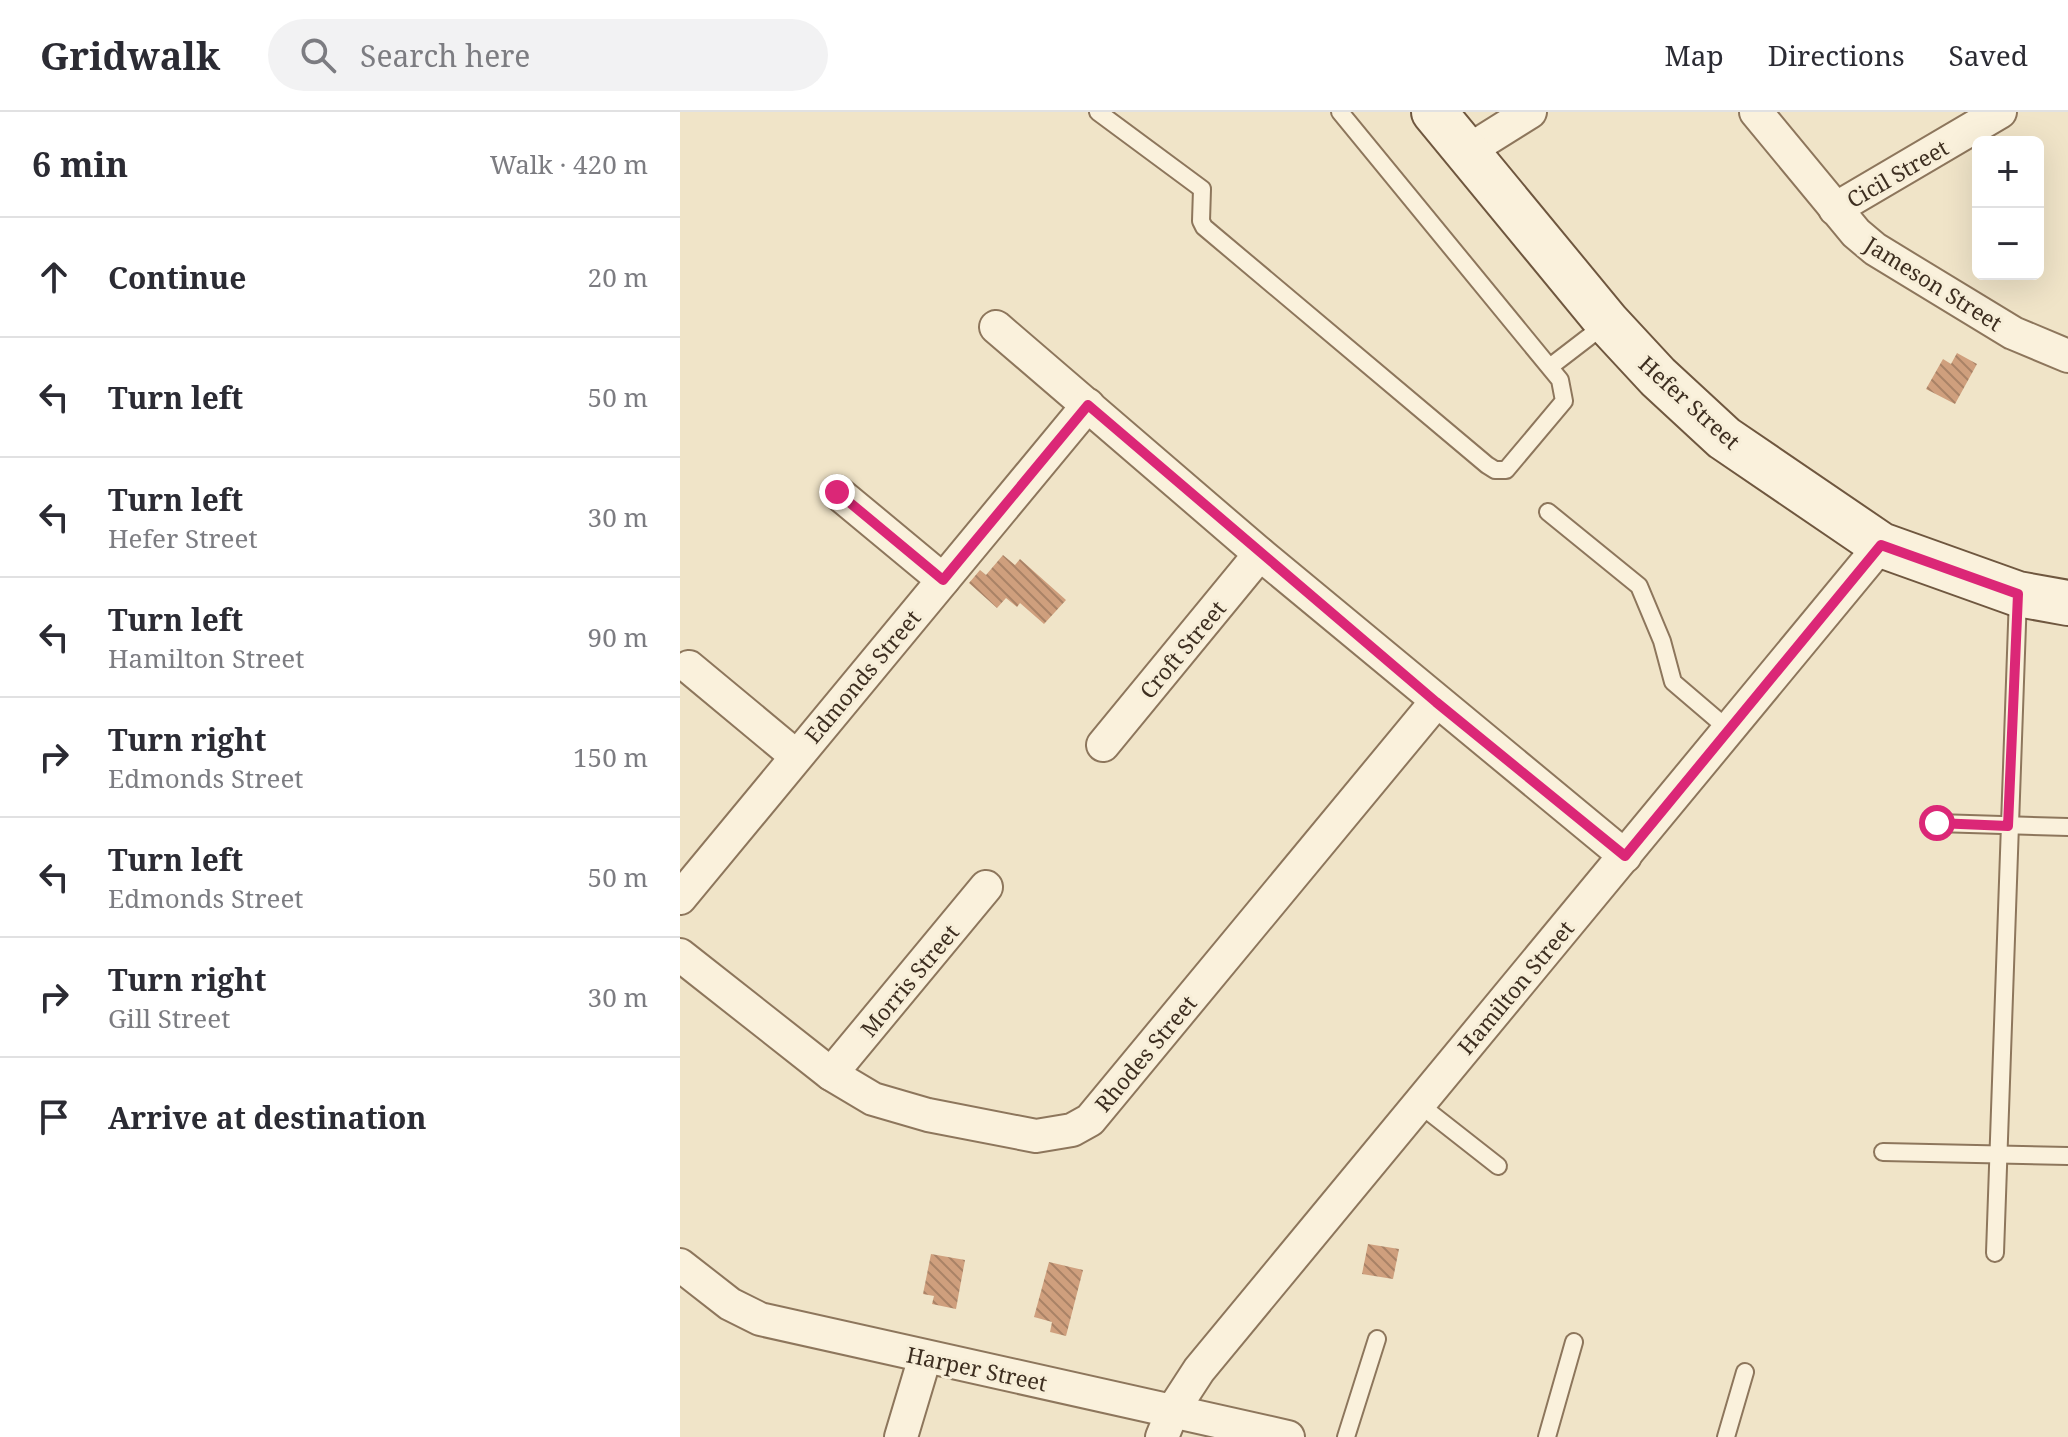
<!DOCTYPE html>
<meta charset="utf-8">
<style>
body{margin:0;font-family:"Noto Serif",serif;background:#f2f2f3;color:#2b2b33}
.controls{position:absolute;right:24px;top:24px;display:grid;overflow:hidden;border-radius:12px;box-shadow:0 8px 32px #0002}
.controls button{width:72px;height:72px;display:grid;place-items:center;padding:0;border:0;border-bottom:2px solid #e1e1e2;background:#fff;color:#2b2b33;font:40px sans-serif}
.stop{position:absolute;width:24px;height:24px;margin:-18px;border:6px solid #db2777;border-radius:50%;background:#fff}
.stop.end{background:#db2777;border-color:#fff;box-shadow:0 2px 8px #0008}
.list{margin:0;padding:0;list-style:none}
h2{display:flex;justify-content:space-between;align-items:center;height:104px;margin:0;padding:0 32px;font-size:34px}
h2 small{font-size:26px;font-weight:400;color:#7c7c81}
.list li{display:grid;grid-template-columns:52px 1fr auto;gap:24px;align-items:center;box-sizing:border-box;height:120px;padding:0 32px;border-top:2px solid #e1e1e2}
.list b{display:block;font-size:30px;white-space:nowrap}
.list p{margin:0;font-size:26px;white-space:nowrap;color:#7c7c81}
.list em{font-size:26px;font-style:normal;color:#7c7c81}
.icon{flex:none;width:44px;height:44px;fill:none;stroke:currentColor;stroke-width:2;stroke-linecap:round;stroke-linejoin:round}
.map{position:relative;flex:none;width:1388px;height:1325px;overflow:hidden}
header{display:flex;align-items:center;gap:48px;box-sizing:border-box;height:112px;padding:0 40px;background:#fff;border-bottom:2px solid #e1e1e2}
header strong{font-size:38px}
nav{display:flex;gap:44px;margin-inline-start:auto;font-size:28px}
.search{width:560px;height:72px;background:#f2f2f3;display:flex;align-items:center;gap:20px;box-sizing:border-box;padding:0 28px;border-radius:44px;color:#7c7c81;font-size:30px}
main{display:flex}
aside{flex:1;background:#fff}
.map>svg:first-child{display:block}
.building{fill:url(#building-back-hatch)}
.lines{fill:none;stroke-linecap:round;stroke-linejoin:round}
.lane-casing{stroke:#8d765c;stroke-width:20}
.street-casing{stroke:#8d765c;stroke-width:36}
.secondary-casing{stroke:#6f573f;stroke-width:48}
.lane{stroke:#faf1dc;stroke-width:16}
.street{stroke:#faf1dc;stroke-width:32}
.secondary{stroke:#faf1dc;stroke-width:44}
.route{stroke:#db2777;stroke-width:10}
.labels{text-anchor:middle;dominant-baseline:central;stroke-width:6;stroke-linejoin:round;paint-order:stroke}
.street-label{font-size:22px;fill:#3d2e20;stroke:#f7eed8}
</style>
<header>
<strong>Gridwalk</strong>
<div class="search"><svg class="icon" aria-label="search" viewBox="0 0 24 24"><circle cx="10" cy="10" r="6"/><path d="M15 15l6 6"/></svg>Search here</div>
<nav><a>Map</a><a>Directions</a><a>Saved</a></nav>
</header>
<main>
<aside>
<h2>6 min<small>Walk · 420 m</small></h2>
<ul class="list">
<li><svg class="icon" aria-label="ahead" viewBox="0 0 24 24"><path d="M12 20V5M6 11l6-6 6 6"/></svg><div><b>Continue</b></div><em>20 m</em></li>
<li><svg class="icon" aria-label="left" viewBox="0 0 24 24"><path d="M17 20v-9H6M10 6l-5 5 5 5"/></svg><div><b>Turn left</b></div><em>50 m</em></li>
<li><svg class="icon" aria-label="left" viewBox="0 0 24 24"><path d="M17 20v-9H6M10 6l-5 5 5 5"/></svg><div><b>Turn left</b><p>Hefer Street</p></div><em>30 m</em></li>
<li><svg class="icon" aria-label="left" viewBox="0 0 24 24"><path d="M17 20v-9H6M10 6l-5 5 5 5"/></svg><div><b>Turn left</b><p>Hamilton Street</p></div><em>90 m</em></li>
<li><svg class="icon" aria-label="right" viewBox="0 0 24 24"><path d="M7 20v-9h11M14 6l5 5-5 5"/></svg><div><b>Turn right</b><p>Edmonds Street</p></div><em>150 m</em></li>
<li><svg class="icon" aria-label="left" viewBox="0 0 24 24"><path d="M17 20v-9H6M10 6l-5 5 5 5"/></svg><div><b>Turn left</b><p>Edmonds Street</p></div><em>50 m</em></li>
<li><svg class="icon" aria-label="right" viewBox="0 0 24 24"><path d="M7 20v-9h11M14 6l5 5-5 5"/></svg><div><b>Turn right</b><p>Gill Street</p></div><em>30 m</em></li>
<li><svg class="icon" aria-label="arrive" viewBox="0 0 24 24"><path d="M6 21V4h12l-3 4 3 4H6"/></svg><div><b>Arrive at destination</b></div></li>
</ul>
</aside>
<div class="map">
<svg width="1388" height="1325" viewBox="0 0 1388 1325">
<defs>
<pattern id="building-back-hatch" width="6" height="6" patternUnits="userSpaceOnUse" patternTransform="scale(2)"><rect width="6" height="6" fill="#cf9f7d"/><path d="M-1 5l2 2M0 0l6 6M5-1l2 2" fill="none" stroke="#a98266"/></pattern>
</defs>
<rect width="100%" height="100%" fill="#f0e4c8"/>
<g class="building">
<polygon points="1277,241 1297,252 1275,292 1246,277 1263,247 1271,252"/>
<polygon points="323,443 335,453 340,447 386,488 364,512 340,491 337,495 326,486 317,496 289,471 300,458 306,463"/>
<polygon points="688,1132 719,1137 713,1167 682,1162"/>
<polygon points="251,1142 285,1148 276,1197 252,1192 254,1184 243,1182"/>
<polygon points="369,1150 403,1158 386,1224 370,1220 372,1210 354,1205"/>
</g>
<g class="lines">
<g class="lane-casing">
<g id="lane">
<polyline points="418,0 522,77 521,109 524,115 807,353 815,358 826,358 884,289 880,268 660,0"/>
<polyline points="871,254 927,211"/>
<polyline points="868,400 959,474 982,529 993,570 1048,617"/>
<polyline points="1257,711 1388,715"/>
<polyline points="739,992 818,1054"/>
<polyline points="1203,1040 1388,1044"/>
<polyline points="1315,1141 1338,484"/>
<polyline points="666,1325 697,1227"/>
<polyline points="867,1325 894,1230"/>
<polyline points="1046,1325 1065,1260"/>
</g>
</g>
<g class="street-casing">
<g id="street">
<polyline points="1076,0 1176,121 1195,137 1333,221 1388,244"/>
<polyline points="786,40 850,0"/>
<polyline points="1155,97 1320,0"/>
<polyline points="316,215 580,442 945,744"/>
<polyline points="157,380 263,468"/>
<polyline points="9,555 116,644"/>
<polyline points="423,633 580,442"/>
<polyline points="0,786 408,293"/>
<polyline points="0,843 151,962 193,987 248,1003 356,1024 392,1018 410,1008 756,590"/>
<polyline points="151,962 306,775"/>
<polyline points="0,1153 50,1192 80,1207 608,1325"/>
<polyline points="221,1325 245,1245"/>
<polyline points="482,1325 493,1298 519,1258 1201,433"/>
</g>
</g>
<g class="secondary-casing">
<polyline id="secondary" points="754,0 927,210 978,265 1044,326 1201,433 1338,482 1388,491"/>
</g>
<use href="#lane" class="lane"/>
<use href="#street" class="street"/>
<use href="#secondary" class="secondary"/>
</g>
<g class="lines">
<polyline class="route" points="157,380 263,468 408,293 756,590 945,744 1201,433 1338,482 1328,714 1257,711"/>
</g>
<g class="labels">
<g class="street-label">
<text transform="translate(1217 61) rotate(-30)">Cicil Street</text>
<text transform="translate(1254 171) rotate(32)">Jameson Street</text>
<text transform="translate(1010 290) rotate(42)">Hefer Street</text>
<text transform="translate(502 537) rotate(-50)">Croft Street</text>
<text transform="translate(182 564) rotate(-50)">Edmonds Street</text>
<text transform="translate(229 868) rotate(-50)">Morris Street</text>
<text transform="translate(835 875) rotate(-50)">Hamilton Street</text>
<text transform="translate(465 941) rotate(-50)">Rhodes Street</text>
<text transform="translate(297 1256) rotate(12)">Harper Street</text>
</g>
</g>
</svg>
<div class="controls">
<button>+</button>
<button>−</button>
</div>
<div class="stop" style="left:1257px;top:711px"></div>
<div class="stop end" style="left:157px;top:380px"></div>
</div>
</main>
